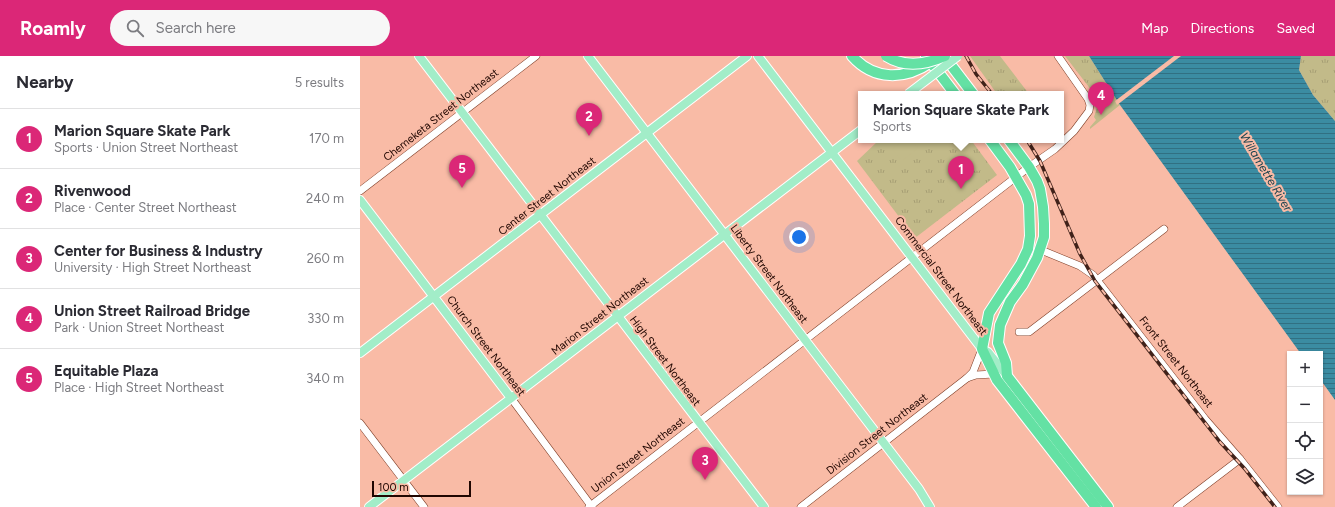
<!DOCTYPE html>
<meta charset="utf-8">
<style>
body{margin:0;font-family:Figtree,sans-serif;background:#f7f7f7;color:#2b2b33}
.controls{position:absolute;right:12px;bottom:12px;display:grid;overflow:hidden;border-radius:0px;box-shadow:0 1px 3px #0004}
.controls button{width:36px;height:36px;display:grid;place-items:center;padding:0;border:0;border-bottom:1px solid #e1e1e2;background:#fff;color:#2b2b33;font:20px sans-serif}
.scale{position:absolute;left:12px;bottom:10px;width:99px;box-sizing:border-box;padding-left:4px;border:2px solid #200601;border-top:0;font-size:11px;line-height:14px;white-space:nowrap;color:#200601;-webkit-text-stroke:3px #f9bba6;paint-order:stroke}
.you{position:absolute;left:439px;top:181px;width:14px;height:14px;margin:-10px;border:3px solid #fff;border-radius:50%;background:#1a73e8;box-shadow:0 0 0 6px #1a73e833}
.badge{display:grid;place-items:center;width:26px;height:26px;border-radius:50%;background:#db2777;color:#fff;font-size:13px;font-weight:700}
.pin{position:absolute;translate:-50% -33px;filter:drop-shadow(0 1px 2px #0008)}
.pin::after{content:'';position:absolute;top:21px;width:14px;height:12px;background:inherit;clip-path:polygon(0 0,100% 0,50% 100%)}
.popup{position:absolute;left:498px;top:35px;width:206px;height:52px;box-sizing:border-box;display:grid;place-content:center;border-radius:0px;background:#fff;filter:drop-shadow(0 1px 3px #0005);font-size:13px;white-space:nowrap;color:#7c7c81}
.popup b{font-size:15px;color:#2b2b33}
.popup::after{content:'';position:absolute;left:50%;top:100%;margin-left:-8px;border:8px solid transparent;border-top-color:#fff}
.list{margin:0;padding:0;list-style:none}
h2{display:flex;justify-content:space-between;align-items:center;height:52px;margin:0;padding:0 16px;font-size:17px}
h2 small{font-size:13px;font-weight:400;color:#7c7c81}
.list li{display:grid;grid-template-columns:26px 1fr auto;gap:12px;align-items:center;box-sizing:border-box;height:60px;padding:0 16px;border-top:1px solid #e1e1e2}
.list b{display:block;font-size:15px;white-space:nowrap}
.list p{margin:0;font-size:13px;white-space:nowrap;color:#7c7c81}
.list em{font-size:13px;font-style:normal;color:#7c7c81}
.icon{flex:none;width:22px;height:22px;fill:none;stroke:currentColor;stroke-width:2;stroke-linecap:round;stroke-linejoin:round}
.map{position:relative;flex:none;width:975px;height:451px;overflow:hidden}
header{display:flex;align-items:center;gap:24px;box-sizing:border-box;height:56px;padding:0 20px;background:#db2777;color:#fff}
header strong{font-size:19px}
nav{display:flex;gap:22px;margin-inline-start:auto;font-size:14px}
.search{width:280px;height:36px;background:#f7f7f7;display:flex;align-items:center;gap:10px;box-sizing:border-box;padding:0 14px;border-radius:22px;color:#7c7c81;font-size:15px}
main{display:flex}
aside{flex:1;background:#fff}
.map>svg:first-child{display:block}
.park{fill:url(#park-tufts)}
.pitch{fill:#c2ba89}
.water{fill:url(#water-rules)}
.pier{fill:#f9bba6}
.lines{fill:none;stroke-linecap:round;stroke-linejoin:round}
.minor-casing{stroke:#7f3e27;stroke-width:8}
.major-casing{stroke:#fff;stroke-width:10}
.highway-casing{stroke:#fff;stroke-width:12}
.minor{stroke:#fff;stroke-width:7}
.major{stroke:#a2edc8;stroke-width:8}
.highway{stroke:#64e1a4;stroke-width:10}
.rail-casing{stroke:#41221a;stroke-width:3.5}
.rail{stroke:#f9bba6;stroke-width:2;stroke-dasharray:6;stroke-linecap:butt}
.major-bridge-casing{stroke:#fff;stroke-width:10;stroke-linecap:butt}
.highway-bridge-casing{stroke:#fff;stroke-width:12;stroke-linecap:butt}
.major-bridge{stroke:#a2edc8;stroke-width:8}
.highway-bridge{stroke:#64e1a4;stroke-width:10}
.labels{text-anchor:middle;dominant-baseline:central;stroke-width:4;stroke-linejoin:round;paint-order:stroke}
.street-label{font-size:11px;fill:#200601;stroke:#f9bba6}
.water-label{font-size:12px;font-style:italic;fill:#1f444f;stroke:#f9bba6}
</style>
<header>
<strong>Roamly</strong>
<div class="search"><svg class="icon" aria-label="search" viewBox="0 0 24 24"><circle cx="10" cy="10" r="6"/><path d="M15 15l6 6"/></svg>Search here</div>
<nav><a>Map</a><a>Directions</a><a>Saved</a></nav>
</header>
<main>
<aside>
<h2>Nearby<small>5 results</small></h2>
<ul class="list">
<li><span class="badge">1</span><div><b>Marion Square Skate Park</b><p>Sports · Union Street Northeast</p></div><em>170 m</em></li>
<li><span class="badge">2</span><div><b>Rivenwood</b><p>Place · Center Street Northeast</p></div><em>240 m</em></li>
<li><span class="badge">3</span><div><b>Center for Business &amp; Industry</b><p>University · High Street Northeast</p></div><em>260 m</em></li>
<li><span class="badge">4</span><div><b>Union Street Railroad Bridge</b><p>Park · Union Street Northeast</p></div><em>330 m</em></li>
<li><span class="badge">5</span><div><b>Equitable Plaza</b><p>Place · High Street Northeast</p></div><em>340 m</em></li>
</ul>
</aside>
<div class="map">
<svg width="975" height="451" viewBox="0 0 975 451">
<defs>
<pattern id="park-tufts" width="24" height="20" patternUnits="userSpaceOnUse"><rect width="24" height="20" fill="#c2ba89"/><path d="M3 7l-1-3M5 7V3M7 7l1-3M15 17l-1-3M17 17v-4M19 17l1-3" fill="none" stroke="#a69e74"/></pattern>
<pattern id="water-rules" width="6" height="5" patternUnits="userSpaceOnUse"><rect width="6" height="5" fill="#3b8ca2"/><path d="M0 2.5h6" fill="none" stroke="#317082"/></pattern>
</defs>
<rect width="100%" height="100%" fill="#f9bba6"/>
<g class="park">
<polygon points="610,0 640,0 669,38 637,38"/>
<path d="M705,0H729L760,49L730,73V71L736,64L734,61C737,53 738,47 735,39Z"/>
<polygon points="941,0 975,0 975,65 953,39 939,14"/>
<polygon points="519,84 611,84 637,119 555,182 497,105"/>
</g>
<g class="pitch">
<polygon points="544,84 552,84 558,92 542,105 532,93"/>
<polygon points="602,92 620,115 598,114 589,102"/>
<path d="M590,120L608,122L614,130L613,136C597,151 589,144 587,125Z"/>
</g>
<polygon class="water" points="729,0 941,0 939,14 953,39 975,65 975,344 960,323 960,298 941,298 760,49"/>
<polygon class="pier" points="814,0 821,0 757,49 755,45"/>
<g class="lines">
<g class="minor-casing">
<g id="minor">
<polyline points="0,135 176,0"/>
<polyline points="681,194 720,210 733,219 845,363 880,403 918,451"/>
<polyline points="659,276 669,276 804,173"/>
<polyline points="607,322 616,319 634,318"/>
<polyline points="151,342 232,451"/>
<polyline points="0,367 64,451"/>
<polyline points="229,451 669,111 695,93 714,75 729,55 730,49 728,43 698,0"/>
<polyline points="441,451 607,322 613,316 622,293"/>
<polyline points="817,451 880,403"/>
</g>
</g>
<g class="major-casing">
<g id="major">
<polyline points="59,0 404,451"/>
<polyline points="228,0 559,433 570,451"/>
<polyline points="398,0 622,293 628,296 647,320"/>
<polyline points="0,144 151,342"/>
<polyline points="0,297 387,0"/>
<polyline points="9,451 501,74"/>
</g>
</g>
<g class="highway-casing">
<g id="highway">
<path d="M492,0C514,25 545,24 571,6"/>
<polyline points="566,0 595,38"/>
<polyline points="584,0 613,38"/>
<polyline points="630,84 650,111 666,139 669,148 670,180 668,193 661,208 629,257 622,293 637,324 736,451"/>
<polyline points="649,84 669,111 677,125 680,133 683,151 684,168 684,181 677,202 663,228 650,246 640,269 638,287 646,307 647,320 748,451"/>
</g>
</g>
<use href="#minor" class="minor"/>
<use href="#major" class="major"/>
<use href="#highway" class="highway"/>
<g class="rail-casing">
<g id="rail">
<polyline points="606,0 616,18 632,38"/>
<polyline points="667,84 680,105 720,198 735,225 860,386 885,413 915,451"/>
</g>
</g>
<use href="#rail" class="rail"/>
<g class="major-bridge-casing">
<polyline id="major-bridge" points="548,38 598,0"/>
</g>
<g class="highway-bridge-casing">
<path id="highway-bridge" d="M526,0C545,12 565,9 585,0"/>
</g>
<use href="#major-bridge" class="major-bridge"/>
<use href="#highway-bridge" class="highway-bridge"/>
</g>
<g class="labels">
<g class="street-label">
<text transform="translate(81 59) rotate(-38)">Chemeketa Street Northeast</text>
<text transform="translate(187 140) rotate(-38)">Center Street Northeast</text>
<text transform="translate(409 218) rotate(53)">Liberty Street Northeast</text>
<text transform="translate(581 220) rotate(53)">Commercial Street Northeast</text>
<text transform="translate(240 260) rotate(-38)">Marion Street Northeast</text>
<text transform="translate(126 290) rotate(53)">Church Street Northeast</text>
<text transform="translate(305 305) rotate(53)">High Street Northeast</text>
<text transform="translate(816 306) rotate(52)">Front Street Northeast</text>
<text transform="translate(517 378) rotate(-38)">Division Street Northeast</text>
<text transform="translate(278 399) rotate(-38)">Union Street Northeast</text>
</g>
<g class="water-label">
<text transform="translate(906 116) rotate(59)">Willamette River</text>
</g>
</g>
</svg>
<div class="controls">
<button>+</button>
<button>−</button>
<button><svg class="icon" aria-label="locate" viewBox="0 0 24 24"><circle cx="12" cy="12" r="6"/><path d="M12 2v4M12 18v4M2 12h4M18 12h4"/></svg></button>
<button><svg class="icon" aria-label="layers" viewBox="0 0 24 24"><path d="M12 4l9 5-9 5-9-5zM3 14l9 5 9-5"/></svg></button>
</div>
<div class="scale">100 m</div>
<div class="you"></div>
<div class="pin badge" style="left:601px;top:133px">1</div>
<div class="popup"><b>Marion Square Skate Park</b>Sports</div>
<div class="pin badge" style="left:229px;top:80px">2</div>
<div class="pin badge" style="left:345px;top:424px">3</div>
<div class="pin badge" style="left:741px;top:59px">4</div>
<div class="pin badge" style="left:102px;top:132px">5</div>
</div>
</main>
